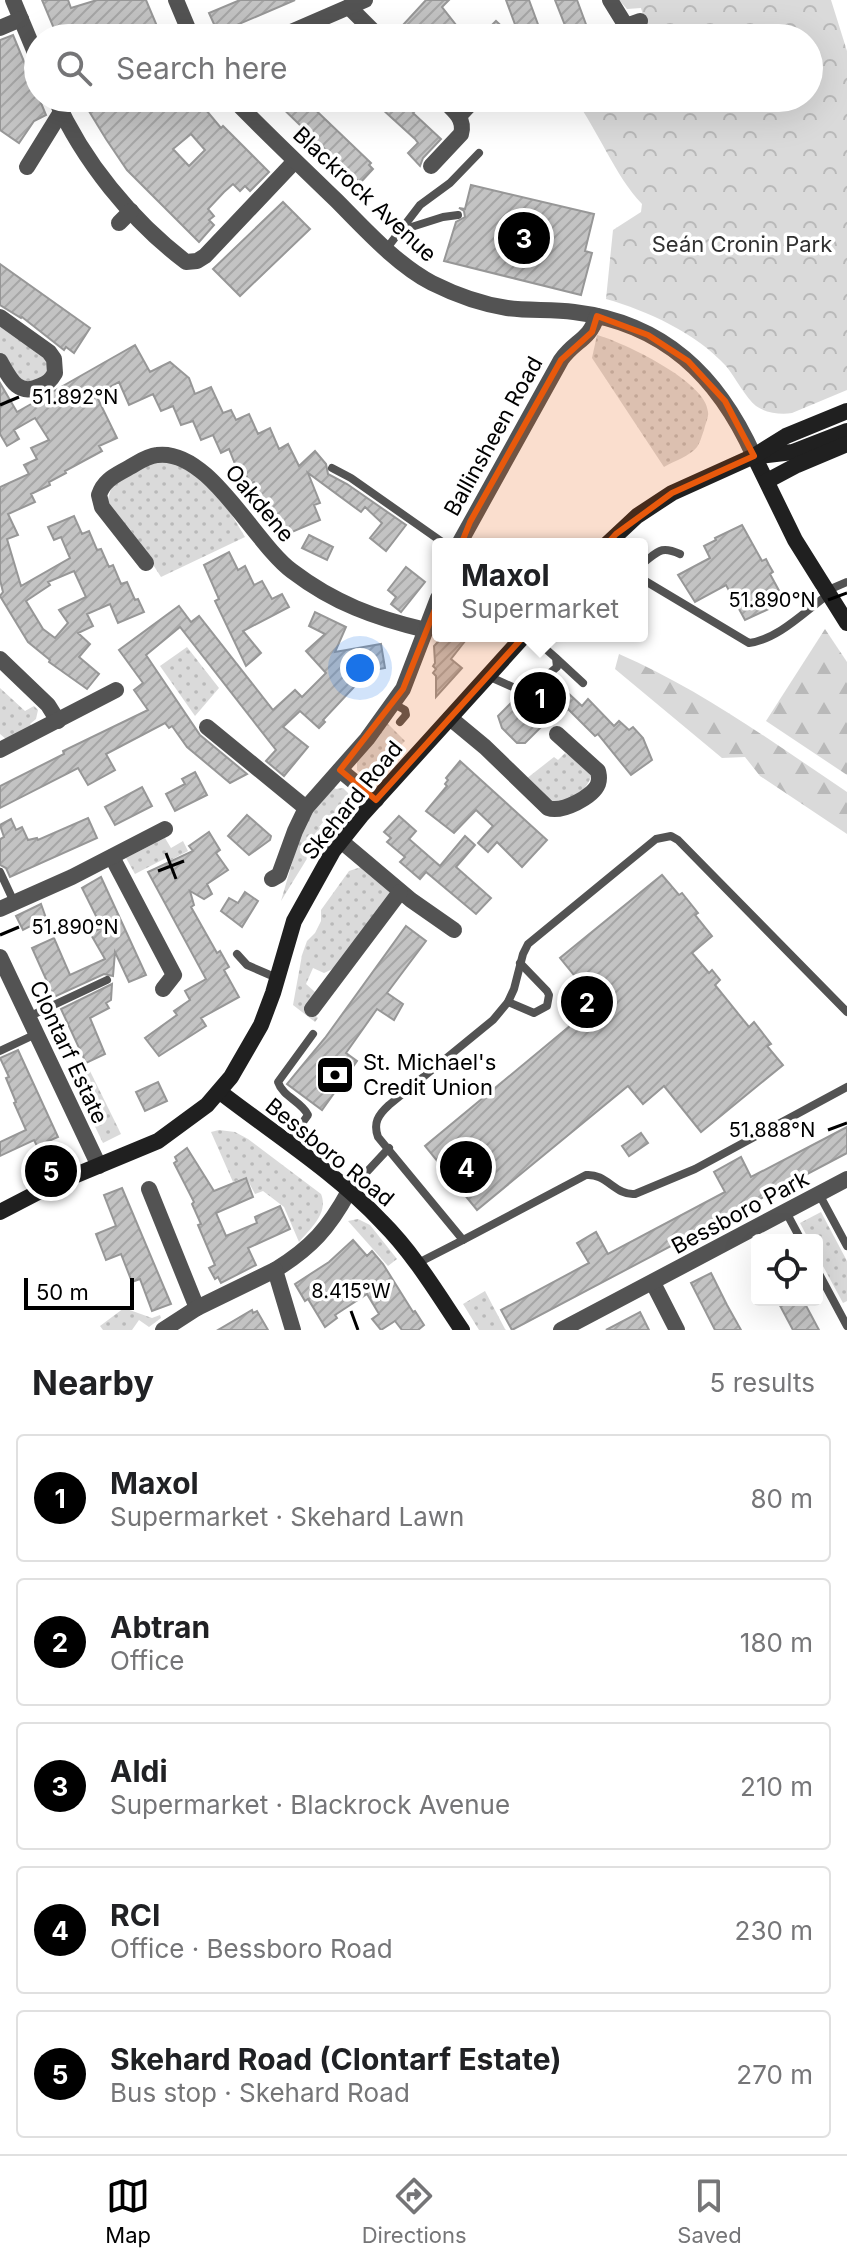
<!DOCTYPE html>
<meta charset="utf-8">
<style>
body{margin:0;font-family:Inter,sans-serif;background:#f2f2f2;color:#202124}
.controls{position:absolute;right:24px;bottom:24px;display:grid;overflow:hidden;border-radius:8px;box-shadow:0 8px 32px #0002}
.controls button{width:72px;height:72px;display:grid;place-items:center;padding:0;border:0;border-bottom:2px solid #e0e0e0;background:#fff;color:#202124;font:40px sans-serif}
.scale{position:absolute;left:24px;bottom:20px;width:110px;box-sizing:border-box;padding-left:8px;border:4px solid #000;border-top:0;font-size:22px;line-height:28px;white-space:nowrap;color:#000;-webkit-text-stroke:6px #fff;paint-order:stroke}
.you{position:absolute;left:360px;top:668px;width:28px;height:28px;margin:-20px;border:6px solid #fff;border-radius:50%;background:#1a73e8;box-shadow:0 0 0 12px #1a73e833}
.badge{display:grid;place-items:center;width:52px;height:52px;border-radius:50%;background:#000;color:#fff;font-size:26px;font-weight:700}
.pin{position:absolute;translate:-50% -50%;border:4px solid #fff;box-shadow:0 2px 8px #0006}
.popup{position:absolute;left:432px;top:538px;width:216px;height:104px;box-sizing:border-box;display:grid;place-content:center;border-radius:8px;background:#fff;filter:drop-shadow(0 2px 6px #0005);font-size:26px;white-space:nowrap;color:#757577}
.popup b{font-size:30px;color:#202124}
.popup::after{content:'';position:absolute;left:50%;top:100%;margin-left:-16px;border:16px solid transparent;border-top-color:#fff}
.list{margin:0;padding:0;list-style:none}
h2{display:flex;justify-content:space-between;align-items:center;height:104px;margin:0;padding:0 32px;font-size:34px}
h2 small{font-size:26px;font-weight:400;color:#757577}
.list li{display:grid;grid-template-columns:52px 1fr auto;gap:24px;align-items:center;box-sizing:border-box;height:128px;margin:0 16px 16px;padding:0 16px;border:2px solid #e0e0e0;border-radius:8px}
.list b{display:block;font-size:30px;white-space:nowrap}
.list p{margin:0;font-size:26px;white-space:nowrap;color:#757577}
.list em{font-size:26px;font-style:normal;color:#757577}
.icon{flex:none;width:44px;height:44px;fill:none;stroke:currentColor;stroke-width:2;stroke-linecap:round;stroke-linejoin:round}
.map{position:relative;flex:none;width:847px;height:1330px;overflow:hidden}
.search{position:absolute;background:#fff;box-shadow:0 8px 32px #0002;left:24px;right:24px;top:24px;height:88px;display:flex;align-items:center;gap:20px;box-sizing:border-box;padding:0 28px;border-radius:44px;color:#757577;font-size:30px}
.sheet{height:824px;background:#fff}
nav{display:flex;justify-content:space-around;align-items:center;box-sizing:border-box;height:112px;border-top:2px solid #e0e0e0;background:#fff;font-size:22px;color:#757577}
nav a{display:grid;justify-items:center;gap:4px}
nav .on{color:#000}
.map>svg:first-child{display:block}
.grass{fill:url(#grass-dots)}
.forest{fill:url(#forest-firs)}
.park{fill:url(#park-crowns)}
.building{fill:url(#building-hatch);stroke:#979797;stroke-width:2;fill-rule:evenodd}
.lines{fill:none;stroke-linecap:round;stroke-linejoin:round}
.lane{stroke:#535353;stroke-width:8}
.street{stroke:#535353;stroke-width:16}
.secondary{stroke:#202020;stroke-width:16}
.marked{fill:#e8590c;fill-opacity:0.2;stroke:#e8590c;stroke-width:6;stroke-linejoin:round}
.ticks{fill:none;stroke:#000;stroke-width:3}
.labels{text-anchor:middle;dominant-baseline:central;stroke-width:7;stroke-linejoin:round;paint-order:stroke}
.street-label{font-size:22px;fill:#000;stroke:#fff}
.park-label{font-size:22px;fill:#313131;stroke:#fff}
.poi-label{font-size:22px;fill:#000;stroke:#fff;text-anchor:start}
.ticks-label{font-size:20px;text-anchor:middle;fill:#000;stroke:#fff;stroke-width:7;stroke-linejoin:round;paint-order:stroke}
</style>
<div class="map">
<svg width="847" height="1330" viewBox="0 0 847 1330">
<defs>
<pattern id="grass-dots" width="8" height="8" patternUnits="userSpaceOnUse" patternTransform="scale(2)"><rect width="8" height="8" fill="#dadada"/><path d="M2 2h.1M6 6h.1" fill="none" stroke="#b9b9b9" stroke-width="1.8" stroke-linecap="round"/></pattern>
<pattern id="forest-firs" width="22" height="20" patternUnits="userSpaceOnUse" patternTransform="scale(2)"><rect width="22" height="20" fill="#dadada"/><path d="M5 1l3.5 6h-7zM16 11l3.5 6h-7z" fill="#b9b9b9"/></pattern>
<pattern id="park-crowns" width="20" height="18" patternUnits="userSpaceOnUse" patternTransform="scale(2)"><rect width="20" height="18" fill="#dadada"/><path d="M2 6a3 3 0 1 1 6 0M12 15a3 3 0 1 1 6 0" fill="none" stroke="#b9b9b9"/></pattern>
<pattern id="building-hatch" width="6" height="6" patternUnits="userSpaceOnUse" patternTransform="scale(2)"><rect width="6" height="6" fill="#c3c3c3"/><path d="M-1 1l2-2M0 6l6-6M5 7l2-2" fill="none" stroke="#a6a6a6"/></pattern>
</defs>
<rect width="100%" height="100%" fill="#fff"/>
<g class="grass">
<polygon points="0,322 45,355 49,373 26,386 0,353"/>
<path d="M597,335C623,342 707,382 708,412C709,417 705,424 704,430C702,435 700,443 697,447C690,456 674,461 664,467L592,358Z"/>
<polygon points="169,461 202,478 230,512 245,537 161,577 130,529 111,511 107,502 112,486 151,463"/>
<polygon points="187,647 219,688 195,716 160,666"/>
<polygon points="0,688 25,711 34,706 38,710 36,719 30,724 33,727 6,739 0,734"/>
<polygon points="387,723 405,741 372,774 365,776 357,770 357,760"/>
<path d="M565,753L585,766L591,776C587,791 570,803 554,803L526,779L554,757L558,760Z"/>
<polygon points="332,786 336,789 343,788 351,796 350,799 334,818 329,815 319,827 324,831 281,901 303,825"/>
<polygon points="165,838 171,848 183,841 188,851 169,861 166,858 135,874 126,858"/>
<polygon points="361,867 392,893 335,968 324,973 313,968 306,984 315,992 311,1011 318,1018 315,1022 293,1005 302,955 307,941 315,933 321,921 321,910 349,871"/>
<polygon points="88,1067 121,1134 103,1143 70,1075"/>
<path d="M219,1130L235,1132L248,1139L321,1194C329,1213 310,1229 299,1242L284,1207L263,1191L255,1194L246,1177L233,1182L211,1132Z"/>
<polygon points="821,1212 847,1261 847,1301 843,1303 817,1255 817,1240 809,1240 800,1223"/>
<polygon points="358,1219 370,1225 397,1259 388,1266 348,1221"/>
<polygon points="485,1291 505,1329 506,1330 479,1330 463,1304"/>
<polygon points="124,1308 152,1318 160,1315 161,1318 149,1327 139,1320 132,1330 103,1330 100,1326"/>
</g>
<g class="forest">
<polygon points="825,629 847,662 847,775 766,721"/>
<path d="M619,654C700,689 774,743 847,792V834L760,776L745,757L722,758L615,669Z"/>
</g>
<path class="park" d="M619,0H831L847,51V390L792,413C781,415 766,413 756,406C746,398 735,377 726,366C696,333 648,311 606,299L613,230L641,212L642,204C615,176 598,130 574,98H809V38H622L646,26L641,8L627,9Z"/>
<g class="building">
<polygon points="42,0 68,0 71,8 97,0 146,0 162,38 125,38 122,31 104,38 58,38"/>
<polygon points="240,0 295,0 218,33 209,13"/>
<polygon points="426,0 449,0 442,7 456,25 443,38 437,38 424,25 412,38 391,38"/>
<polygon points="506,0 529,0 543,38 520,38"/>
<polygon points="555,0 577,0 591,38 544,38 566,28"/>
<polygon points="496,21 514,38 479,38"/>
<polygon points="13,35 46,115 34,121 19,143 0,130 0,40"/>
<path d="M81,98H196L221,128L223,126L269,172L250,191L245,186L240,191L233,184L224,192L208,209L214,216L209,220L214,225L199,242L127,170L106,139ZM191,134L205,150L189,166L173,149Z"/>
<polygon points="272,98 303,98 371,163 369,165 373,169 360,183"/>
<polygon points="370,98 404,98 416,110 413,113 441,139 423,158 420,166 408,153 418,143 415,139"/>
<polygon points="471,185 594,214 585,251 592,253 581,295 444,261 456,222 465,217 464,211 459,208 465,209"/>
<polygon points="283,202 310,229 240,296 213,269"/>
<polygon points="0,264 90,328 74,353 66,347 64,350 22,317 21,318 0,305"/>
<path d="M135,345L150,372L170,362L189,378L195,394L211,387L223,413L231,410L236,420L249,414L258,434L270,428L279,449L288,444L299,466L315,451L326,464L328,474L347,484L406,525L386,551L370,538L382,523L365,507L361,512L308,473L320,503L314,505L320,520L285,535L277,516L273,518L265,499L262,500L254,482L250,484L242,466L237,469L229,449L221,453L213,435L201,440L193,421L181,425L173,406L161,411L153,394L129,405L119,382L96,395L117,438L99,446L102,451L65,471L66,473L49,482L50,485L31,494L35,502L8,514L18,535L7,539L21,586L70,558L61,537L54,540L48,527L74,516L82,534L89,531L97,550L101,549L109,567L113,565L121,584L127,582L135,600L138,599L144,612L118,623L110,604L87,614L93,626L78,633L90,644L79,657L99,674L87,689L49,662L50,660L28,642L0,596L3,592L0,580V487L29,474L24,465L37,459L31,448L49,440L35,418L14,430L19,439L7,446L0,434V383L17,412ZM74,571L86,597L59,610L68,623L55,638L43,629L26,601L50,585L48,582Z"/>
<polygon points="742,525 762,561 766,559 769,565 773,572 770,574 783,598 772,605 773,607 745,620 726,585 695,602 678,575 710,558 704,546 716,540 715,538"/>
<polygon points="309,535 333,547 327,560 302,548"/>
<polygon points="229,552 238,570 245,566 254,585 262,581 272,599 282,594 289,607 243,631 261,653 246,666 215,601 219,599 204,565"/>
<polygon points="406,567 425,582 401,612 391,604 396,597 388,590"/>
<polygon points="179,606 191,622 199,616 273,710 295,690 302,697 326,673 306,651 325,634 309,626 315,612 346,627 335,652 381,644 385,668 369,671 323,720 325,722 319,728 300,711 283,727 308,747 284,776 266,761 276,750 180,627 146,655 200,735 247,774 230,783 187,747 172,726 169,728 165,723 106,754 115,770 88,785 78,768 0,808 0,786 64,754 63,751 148,710 134,690 143,683 119,650"/>
<polygon points="443,636 469,636 451,659 462,668 436,697 436,676 433,673 436,669 433,666 435,663 434,646"/>
<polygon points="553,679 582,706 588,699 614,726 619,721 629,730 633,727 643,738 652,760 631,775 598,734 595,736 568,709 561,716 544,724 525,743 517,743 502,728 498,716 517,697 530,699"/>
<polygon points="460,761 547,840 522,867 497,842 488,852 478,843 493,826 476,810 454,833 426,811 447,786 445,784 448,780 446,778"/>
<polygon points="195,772 207,795 175,811 166,794 185,784 182,779"/>
<polygon points="142,787 152,806 115,825 105,807"/>
<polygon points="247,815 271,836 270,840 249,855 228,836"/>
<polygon points="399,816 416,831 409,839 440,866 465,836 475,845 456,867 491,898 476,914 426,872 420,879 400,862 405,857 387,842 391,838 384,832"/>
<polygon points="88,818 97,838 10,877 6,868 0,865 0,839 4,837 0,825 11,819 16,830 22,827 28,840 37,838 38,840"/>
<polygon points="209,832 220,850 216,853 228,870 207,884 212,894 204,899 190,891 194,905 191,907 217,953 220,951 229,967 224,970 239,997 201,1018 206,1026 159,1056 145,1038 177,1015 174,1011 190,1000 185,991 206,979 148,872 193,851 189,846"/>
<polygon points="662,875 679,895 682,893 698,913 695,915 712,936 692,953 709,973 712,970 720,980 715,985 749,1027 754,1022 771,1044 767,1046 783,1065 701,1132 664,1086 643,1104 628,1086 477,1210 425,1146 577,1020 569,1010 578,1004 571,996 583,986 560,958"/>
<polygon points="101,877 146,975 129,982 115,952 113,976 104,974 54,997 32,948 54,938 70,975 105,959 90,933 102,928 82,888"/>
<polygon points="245,892 258,901 242,927 221,911 229,898 238,903"/>
<polygon points="41,904 46,918 23,930 16,916"/>
<polygon points="406,926 426,941 387,993 403,1004 394,1020 377,1009 346,1053 357,1061 322,1110 287,1084 325,1038"/>
<polygon points="112,984 111,1000 106,1003 109,1008 90,1018 105,1054 86,1063 61,1009"/>
<polygon points="18,1050 58,1137 37,1146 34,1140 0,1156 0,1142 26,1130 14,1103 16,1102 6,1078 9,1077 0,1058"/>
<polygon points="158,1082 167,1101 145,1111 136,1092"/>
<polygon points="847,1127 847,1153 512,1330 501,1310 589,1263 577,1243 596,1232 608,1254 725,1192 714,1172 741,1157 751,1177"/>
<polygon points="641,1133 648,1143 629,1156 622,1146"/>
<polygon points="187,1148 214,1191 246,1178 253,1197 216,1213 226,1236 257,1223 255,1217 280,1206 290,1229 248,1248 256,1265 221,1283 218,1277 215,1279 209,1268 215,1265 198,1225 201,1224 192,1204 194,1202 174,1163 177,1161 175,1157"/>
<polygon points="122,1188 171,1304 152,1311 140,1279 132,1282 121,1254 106,1260 96,1234 116,1226 104,1195"/>
<polygon points="353,1240 367,1256 372,1251 383,1264 413,1312 415,1311 424,1325 418,1330 402,1330 395,1321 381,1330 372,1319 379,1314 367,1294 335,1315 337,1318 325,1327 308,1299 305,1301 295,1284 329,1262"/>
<polygon points="711,1273 727,1305 741,1330 715,1330 691,1283"/>
<polygon points="777,1300 803,1300 819,1330 793,1330"/>
<polygon points="252,1310 253,1313 257,1311 268,1330 218,1330"/>
<polygon points="640,1312 649,1330 606,1330"/>
</g>
<g class="lines">
<g class="lane">
<polyline points="535,102 538,98"/>
<polyline points="402,230 443,217 458,215"/>
<polyline points="387,248 420,205 450,183 479,153"/>
<polyline points="332,468 351,478 445,544"/>
<path d="M642,564C658,552 660,545 680,554"/>
<path d="M642,579L749,643C779,639 805,611 829,594"/>
<polyline points="826,591 847,582"/>
<polyline points="557,659 583,683"/>
<polyline points="488,676 526,693 557,667 556,658 531,636"/>
<polyline points="394,704 405,710 406,715 400,722"/>
<polyline points="0,872 14,902"/>
<polyline points="237,954 247,965 277,978"/>
<polyline points="508,1002 534,1013 547,1006 549,995 547,991 520,963"/>
<path d="M847,1012L678,840L671,836L656,839L528,944L523,954L514,989L508,1002L493,1020L389,1105C378,1115 373,1123 378,1137L463,1240L586,1175C606,1173 616,1196 635,1194L695,1169L847,1087"/>
<polyline points="28,1017 107,980"/>
<polyline points="0,1051 36,1034"/>
<path d="M287,1144L308,1115C301,1101 283,1097 278,1082L313,1034"/>
<polyline points="350,1190 389,1148"/>
<polyline points="819,1194 847,1246"/>
<polyline points="786,1212 801,1240"/>
<polyline points="418,1263 463,1240"/>
<polyline points="817,1270 847,1326"/>
</g>
<g class="street">
<polyline points="13,0 38,60"/>
<polyline points="176,0 192,38"/>
<polyline points="610,0 626,26 640,21"/>
<polyline points="349,7 380,38"/>
<polyline points="0,28 21,19"/>
<polyline points="277,38 365,0"/>
<path d="M55,98C83,161 131,220 186,262L197,261L205,256L295,161"/>
<path d="M232,98C266,133 301,166 336,200C365,229 396,264 432,283C456,295 481,304 507,308C529,311 552,309 574,312C664,323 718,376 754,456"/>
<polyline points="459,116 476,98"/>
<path d="M431,166L461,134C466,118 451,108 441,98"/>
<polyline points="27,167 61,112"/>
<polyline points="119,223 131,211"/>
<path d="M0,317L49,352L54,359L55,373C51,380 48,383 40,386C18,397 10,379 0,361"/>
<path d="M459,544L561,360C575,340 589,341 597,316"/>
<path d="M146,563L102,507L99,495C104,479 117,475 130,467C139,462 147,456 157,455C209,448 254,543 292,571C334,603 375,618 426,630"/>
<polyline points="0,659 48,705 58,721"/>
<path d="M450,718L485,747L548,808C562,813 593,797 598,784C600,778 599,776 598,771L557,734"/>
<polyline points="207,727 306,808"/>
<polyline points="0,750 116,690"/>
<polyline points="340,770 376,800"/>
<polyline points="341,841 411,900 454,930"/>
<polyline points="112,857 174,975 163,989"/>
<polyline points="272,879 279,875 295,831 306,808 367,739 403,689 438,598"/>
<polyline points="0,909 72,877 165,829"/>
<polyline points="0,957 99,1166"/>
<polyline points="312,1009 400,892"/>
<polyline points="149,1189 197,1308"/>
<path d="M275,1270C311,1248 329,1228 349,1191"/>
<polyline points="653,1283 677,1330"/>
<polyline points="163,1330 197,1308 275,1270 293,1330"/>
<polyline points="561,1330 847,1179"/>
</g>
<g class="secondary">
<polyline points="754,456 795,540 847,623"/>
<polyline points="759,456 793,452 847,431"/>
<polyline points="767,481 797,465 847,444"/>
<polyline points="607,544 637,516 672,493 754,456 786,436 847,411"/>
<path d="M220,1092C273,1133 336,1173 382,1222C414,1254 437,1293 462,1330"/>
<polyline points="0,1212 52,1185 158,1141 207,1105 231,1077 261,1025 273,993 294,921 333,851 361,816 524,636"/>
</g>
</g>
<path class="marked" d="M597,316L648,335L688,361L725,401L754,456L672,493L616,534L376,800L340,770L403,689L470,522L561,360L592,332Z"/>
<path class="ticks" d="M0,405L19,397M828,600L847,593M166,853L176,879M158,871L184,861M0,935L19,927M828,1130L847,1123M351,1311L358,1330"/>
<defs>
<g id="bank-square" transform="scale(2)"><rect x="-9" y="-9" width="18" height="18" rx="4" fill="#000" stroke="#fff"/><path d="M-6-4H6V4H-6ZM0-2.3a2.3 2.3 0 1 0 0 4.6a2.3 2.3 0 1 0 0-4.6Z" fill="#fff"/></g>
</defs>
<g fill-rule="evenodd">
<use href="#bank-square" x="335" y="1075"/>
</g>
<g class="labels">
<g class="street-label">
<text transform="translate(365 194) rotate(43)">Blackrock Avenue</text>
<text transform="translate(493 436) rotate(-61)">Ballinsheen Road</text>
<text transform="translate(260 503) rotate(50)">Oakdene</text>
<text transform="translate(352 800) rotate(-51)">Skehard Road</text>
<text transform="translate(69 1052) rotate(65)">Clontarf Estate</text>
<text transform="translate(330 1152) rotate(39)">Bessboro Road</text>
<text transform="translate(740 1212) rotate(-28)">Bessboro Park</text>
</g>
<g class="park-label">
<text x="742" y="244">Seán Cronin Park</text>
</g>
<g class="poi-label">
<text x="363" y="1062">St. Michael's<tspan x="363" dy="25">Credit Union</tspan></text>
</g>
</g>
<g class="ticks-label">
<text x="75" y="404">51.892°N</text>
<text x="772" y="607">51.890°N</text>
<text x="75" y="934">51.890°N</text>
<text x="772" y="1137">51.888°N</text>
<text x="351" y="1298">8.415°W</text>
</g>
</svg>
<div class="controls">
<button><svg class="icon" aria-label="locate" viewBox="0 0 24 24"><circle cx="12" cy="12" r="6"/><path d="M12 2v4M12 18v4M2 12h4M18 12h4"/></svg></button>
</div>
<div class="scale">50 m</div>
<div class="you"></div>
<div class="pin badge" style="left:540px;top:698px">1</div>
<div class="popup"><b>Maxol</b>Supermarket</div>
<div class="pin badge" style="left:587px;top:1002px">2</div>
<div class="pin badge" style="left:524px;top:238px">3</div>
<div class="pin badge" style="left:466px;top:1167px">4</div>
<div class="pin badge" style="left:51px;top:1171px">5</div>
<div class="search"><svg class="icon" aria-label="search" viewBox="0 0 24 24"><circle cx="10" cy="10" r="6"/><path d="M15 15l6 6"/></svg>Search here</div>
</div>
<section class="sheet">
<h2>Nearby<small>5 results</small></h2>
<ul class="list">
<li><span class="badge">1</span><div><b>Maxol</b><p>Supermarket · Skehard Lawn</p></div><em>80 m</em></li>
<li><span class="badge">2</span><div><b>Abtran</b><p>Office</p></div><em>180 m</em></li>
<li><span class="badge">3</span><div><b>Aldi</b><p>Supermarket · Blackrock Avenue</p></div><em>210 m</em></li>
<li><span class="badge">4</span><div><b>RCI</b><p>Office · Bessboro Road</p></div><em>230 m</em></li>
<li><span class="badge">5</span><div><b>Skehard Road (Clontarf Estate)</b><p>Bus stop · Skehard Road</p></div><em>270 m</em></li>
</ul>
</section>
<nav>
<a class="on"><svg class="icon" aria-label="map" viewBox="0 0 24 24"><path d="M3 6l6-2 6 2 6-2v14l-6 2-6-2-6 2zM9 4v14M15 6v14"/></svg>Map</a>
<a><svg class="icon" aria-label="directions" viewBox="0 0 24 24"><path d="M12 3l9 9-9 9-9-9zM9 14v-3h6M13 9l2 2-2 2"/></svg>Directions</a>
<a><svg class="icon" aria-label="saved" viewBox="0 0 24 24"><path d="M7 4h10v16l-5-4-5 4z"/></svg>Saved</a>
</nav>
